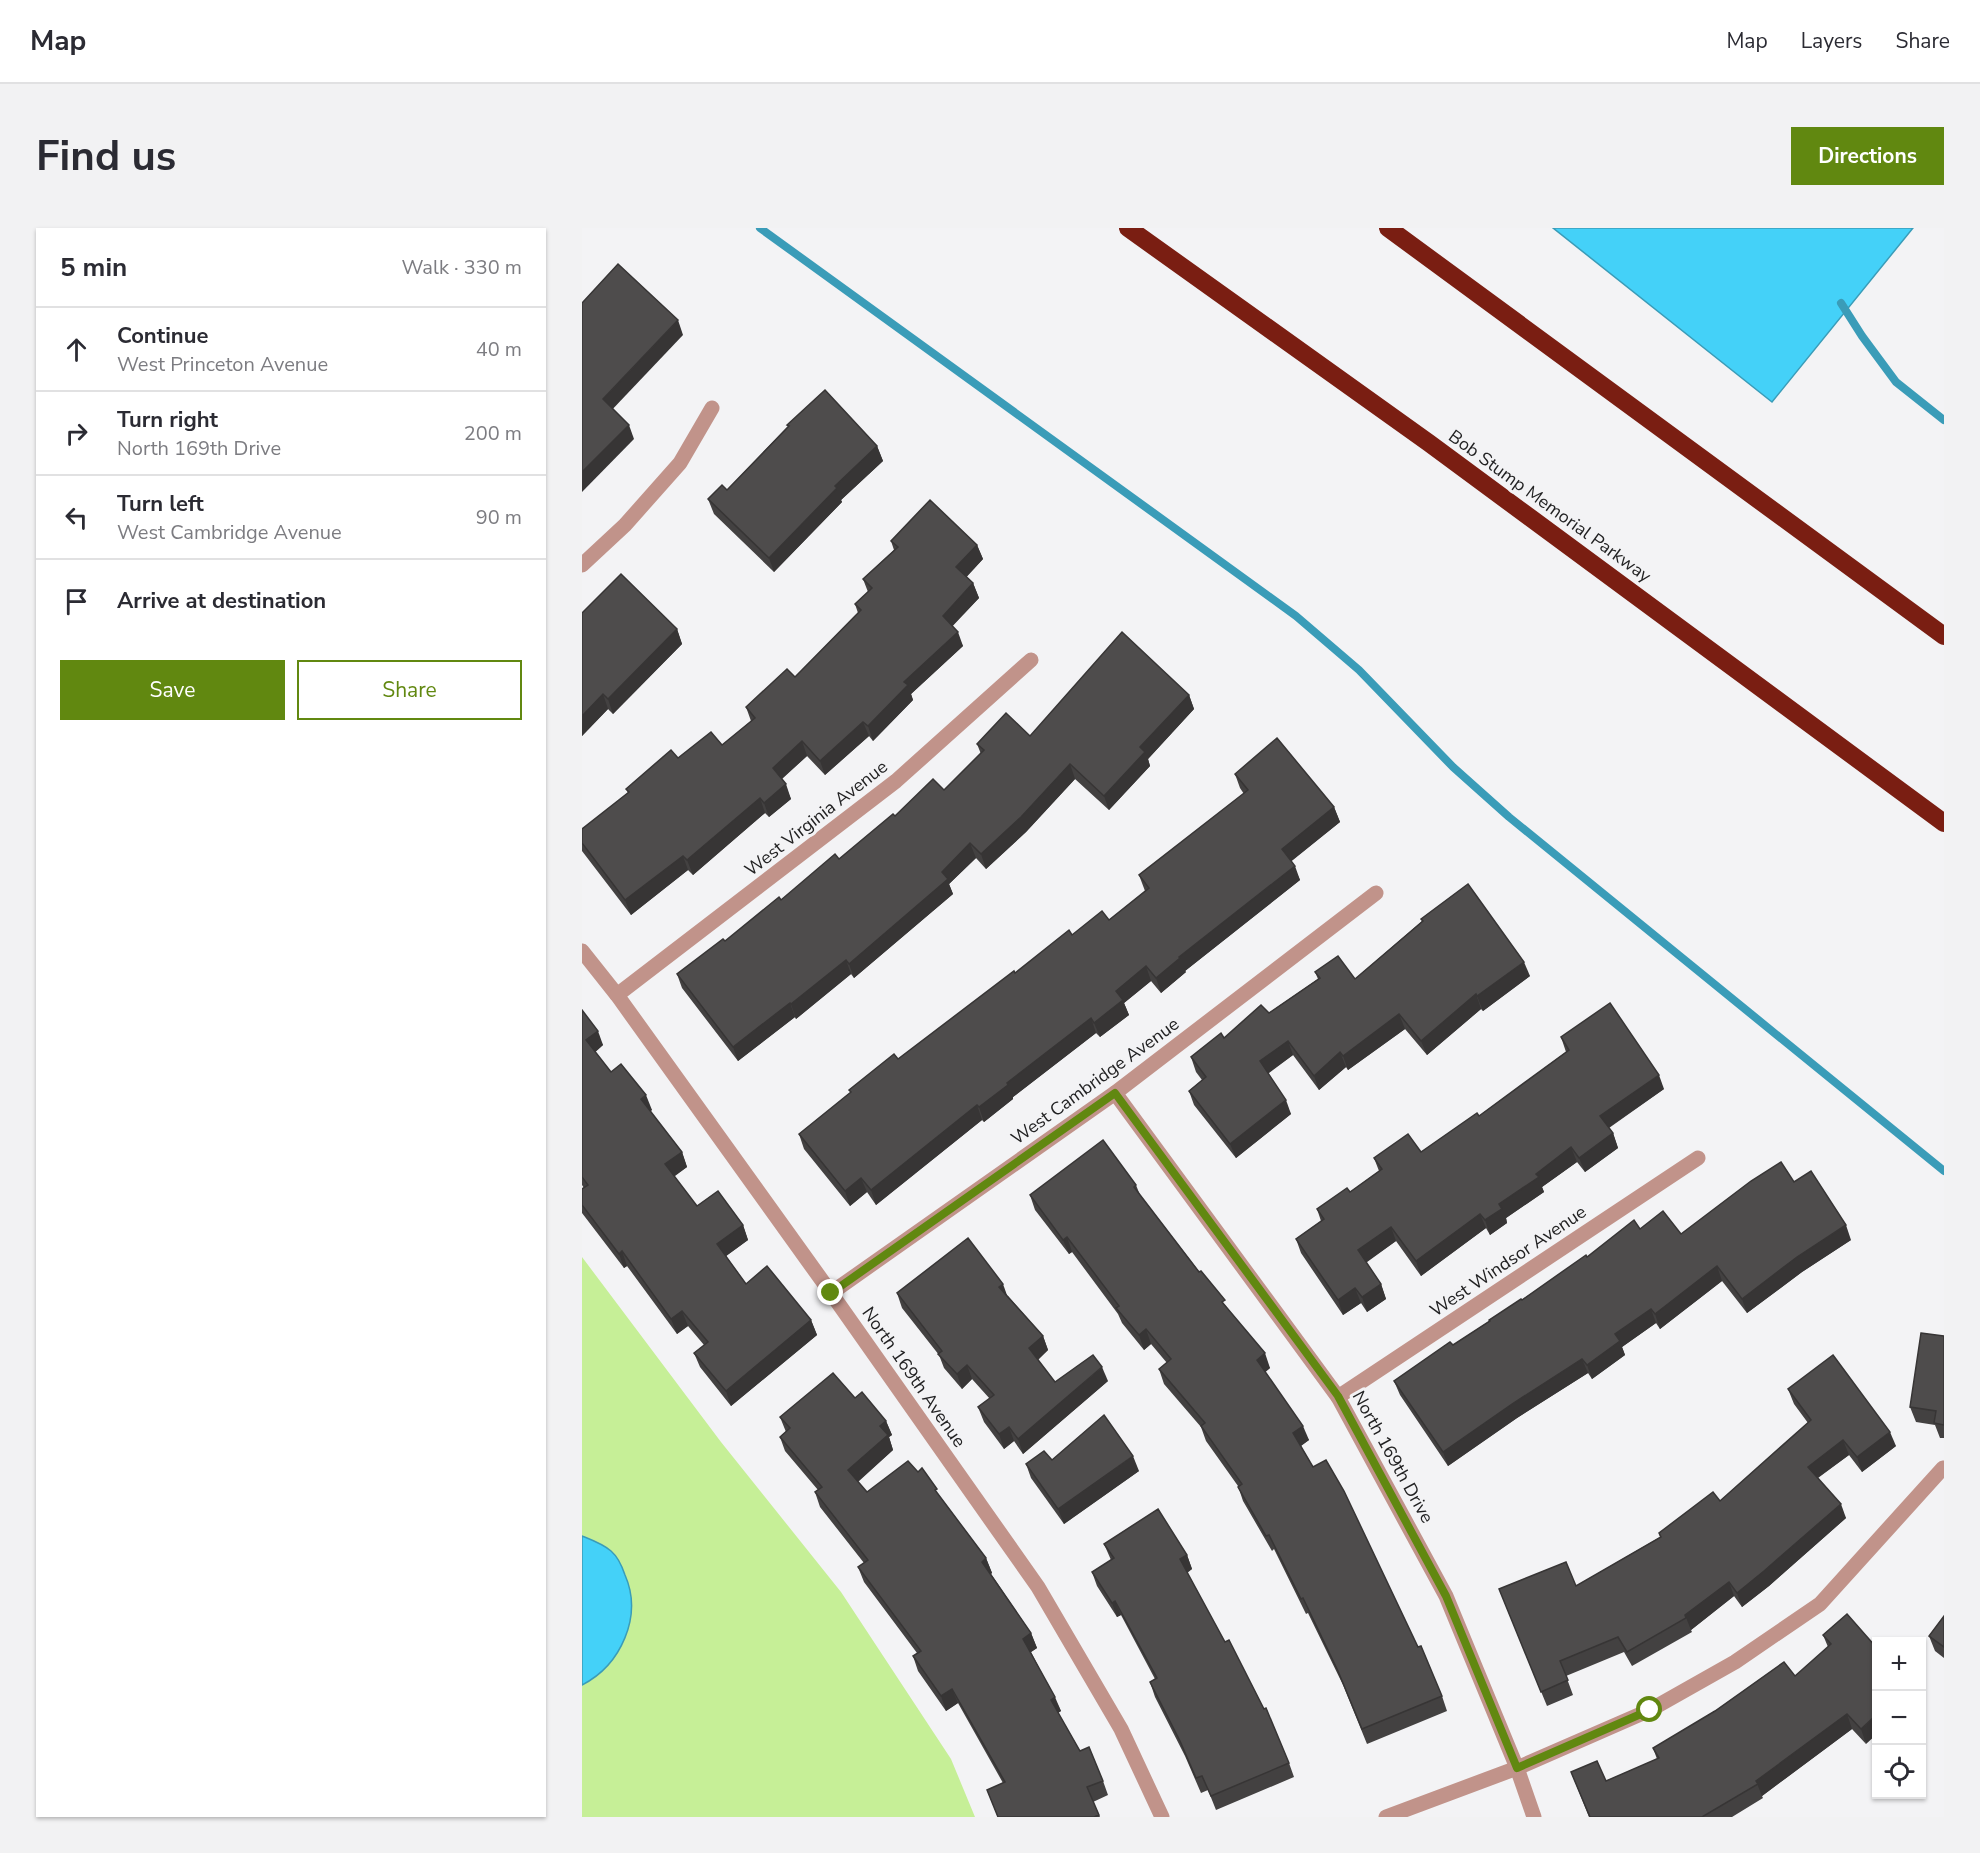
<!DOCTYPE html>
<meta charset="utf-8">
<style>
body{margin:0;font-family:"Nunito Sans",sans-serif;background:#f2f2f3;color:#2b2b33}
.controls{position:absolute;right:18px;bottom:18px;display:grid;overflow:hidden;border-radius:0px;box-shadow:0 2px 4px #0004}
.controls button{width:54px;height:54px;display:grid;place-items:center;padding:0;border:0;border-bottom:2px solid #e1e1e2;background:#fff;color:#2b2b33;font:30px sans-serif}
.stop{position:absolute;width:18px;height:18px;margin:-14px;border:4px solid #618810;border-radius:50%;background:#fff}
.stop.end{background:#618810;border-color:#fff;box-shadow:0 2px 6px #0008}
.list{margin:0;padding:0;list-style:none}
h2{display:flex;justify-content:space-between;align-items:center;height:78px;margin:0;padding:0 24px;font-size:26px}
h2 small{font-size:20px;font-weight:400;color:#7c7c81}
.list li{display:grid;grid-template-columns:39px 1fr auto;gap:18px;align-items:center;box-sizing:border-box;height:84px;padding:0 24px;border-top:2px solid #e1e1e2}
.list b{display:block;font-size:22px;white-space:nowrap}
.list p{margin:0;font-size:20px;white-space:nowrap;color:#7c7c81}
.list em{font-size:20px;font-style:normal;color:#7c7c81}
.actions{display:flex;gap:12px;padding:18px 24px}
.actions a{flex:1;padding:14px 0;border:2px solid #618810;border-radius:0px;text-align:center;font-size:21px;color:#618810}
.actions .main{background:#618810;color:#fff}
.icon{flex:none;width:33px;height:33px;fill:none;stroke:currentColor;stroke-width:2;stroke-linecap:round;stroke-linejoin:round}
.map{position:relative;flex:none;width:1362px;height:1589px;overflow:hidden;border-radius:0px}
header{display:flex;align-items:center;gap:36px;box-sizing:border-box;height:84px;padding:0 30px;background:#fff;border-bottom:2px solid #e1e1e2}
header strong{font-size:28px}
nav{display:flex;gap:33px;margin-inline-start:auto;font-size:21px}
.intro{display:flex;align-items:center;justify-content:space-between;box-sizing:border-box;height:144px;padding:0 36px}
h1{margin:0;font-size:42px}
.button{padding:15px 27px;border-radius:0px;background:#618810;color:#fff;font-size:21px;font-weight:700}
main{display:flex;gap:36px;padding:0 36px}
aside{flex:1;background:#fff;border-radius:0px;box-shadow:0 2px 4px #0004}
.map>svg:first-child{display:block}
.green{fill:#c6ef97}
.water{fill:#44d1f8;stroke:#3a9cb8;stroke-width:1.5}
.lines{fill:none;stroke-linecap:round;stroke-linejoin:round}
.stream{stroke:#3a9cb8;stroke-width:8}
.minor{stroke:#c1938a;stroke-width:15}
.motorway{stroke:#7a1e12;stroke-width:18}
.wall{fill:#434141}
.shaded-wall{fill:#373535}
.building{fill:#4e4c4c;stroke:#373535;stroke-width:1.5}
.route{stroke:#618810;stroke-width:8}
.labels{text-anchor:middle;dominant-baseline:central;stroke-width:6;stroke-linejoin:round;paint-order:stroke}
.street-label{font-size:18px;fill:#222223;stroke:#f3f3f5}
</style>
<header>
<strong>Map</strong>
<nav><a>Map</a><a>Layers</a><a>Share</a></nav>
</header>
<div class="intro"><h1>Find us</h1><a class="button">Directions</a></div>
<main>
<aside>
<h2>5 min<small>Walk · 330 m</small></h2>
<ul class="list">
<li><svg class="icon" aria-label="ahead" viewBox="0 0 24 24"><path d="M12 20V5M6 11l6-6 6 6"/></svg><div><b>Continue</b><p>West Princeton Avenue</p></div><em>40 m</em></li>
<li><svg class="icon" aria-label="right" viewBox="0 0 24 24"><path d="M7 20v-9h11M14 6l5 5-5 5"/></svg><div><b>Turn right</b><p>North 169th Drive</p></div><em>200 m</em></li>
<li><svg class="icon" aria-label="left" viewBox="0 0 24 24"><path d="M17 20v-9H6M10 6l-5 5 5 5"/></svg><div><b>Turn left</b><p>West Cambridge Avenue</p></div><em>90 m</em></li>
<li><svg class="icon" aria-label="arrive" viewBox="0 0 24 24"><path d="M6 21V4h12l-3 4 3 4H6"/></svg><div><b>Arrive at destination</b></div></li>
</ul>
<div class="actions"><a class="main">Save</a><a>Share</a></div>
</aside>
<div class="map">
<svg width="1362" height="1589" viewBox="0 0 1362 1589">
<rect width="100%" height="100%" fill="#f3f3f5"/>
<polygon class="green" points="0,1029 139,1214 259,1364 369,1531 393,1589 0,1589"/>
<g class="water">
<polygon points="971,0 1331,0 1190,174"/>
<path d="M0,1308C10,1312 21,1316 29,1323C36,1329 40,1338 43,1347C61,1388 39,1437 0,1457Z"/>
</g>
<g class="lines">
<g class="stream">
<polyline points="178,0 714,388 777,442 871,539 927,589 1362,943"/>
<polyline points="1259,75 1280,108 1314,154 1362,192"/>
</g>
<g class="minor">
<polyline points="0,337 43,297 98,235 130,180"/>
<polyline points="0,723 35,767 249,1065 456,1359 539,1501 580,1589"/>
<polyline points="35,767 314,553 449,432"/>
<polyline points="533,865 756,1169 864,1368 935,1540 952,1589"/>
<polyline points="249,1065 533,865 794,665"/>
<polyline points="756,1169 1116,930"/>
<polyline points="804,1589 935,1540 1068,1482 1153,1434 1238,1376 1361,1240 1362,1241"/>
</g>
<g class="motorway">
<polyline points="546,0 847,215 1362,595"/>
<polyline points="806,0 1362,408"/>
</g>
</g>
<g class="wall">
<polygon points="205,197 295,218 301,233 259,272 260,274 192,344 132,286 126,271 145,262 206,198"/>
<polygon points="309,313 395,317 401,331 384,349 391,355 397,370 370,398 381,418 329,466 331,472 291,513 287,508 243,547 225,528 200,551 209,571 187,589 183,585 111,647 106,642 49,687 0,623 0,601 46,565 44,561 96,530 140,517 169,493 164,479 213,449 276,385 273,376 286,364 281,351 312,322"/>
<polygon points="0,385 95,401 100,416 31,486 26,481 0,508"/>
<polygon points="607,467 612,481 566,531 568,538 527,582 493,551 444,604 404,641 394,630 367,656 371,666 272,750 269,746 214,791 213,789 156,833 100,760 95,746 143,713 257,631 313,588 362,562 399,526 395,516 448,508"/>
<polygon points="653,546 752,579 758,594 709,633 718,652 603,743 604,744 579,765 569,753 542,775 547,787 518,809 514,805 431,869 431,871 402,894 400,892 294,977 285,964 268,978 222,921 217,906 269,865 267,862 316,831 433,745 490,707 527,692 563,663 557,647 662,566 658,560"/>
<polygon points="839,691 948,748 901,783 899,781 845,827 823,801 766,842 764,839 737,862 711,827 686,845 709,886 654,930 612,877 607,863 620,852 614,844 609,829 642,810 687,785 736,751 733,744 773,751 840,693"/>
<polygon points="0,782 21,817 13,824 29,844 70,882 68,883 100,924 105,939 92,948 115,978 161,997 166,1012 144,1028 164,1056 229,1092 235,1107 149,1178 118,1139 112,1125 122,1117 106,1098 95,1106 45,1038 42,1040 0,985 0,961 2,960 0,957"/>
<polygon points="979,809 1082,861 1027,900 1031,905 1036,920 1003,944 995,934 960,959 962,964 924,990 925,995 908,1007 904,1000 839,1048 814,1013 784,1034 799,1056 804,1071 785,1084 779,1075 761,1087 719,1025 714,1011 739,993 735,981 768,964 797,943 792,930 839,924 897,888 984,824"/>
<polygon points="554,957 558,967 646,1081 688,1140 683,1144 727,1212 719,1218 860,1468 865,1483 785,1516 761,1457 726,1385 724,1386 692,1321 690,1323 661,1273 656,1258 624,1213 619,1199 582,1156 577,1141 585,1135 569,1116 562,1122 540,1095 536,1086 490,1024 487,1026 453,982 448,967"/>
<polygon points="1058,1001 1099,1006 1269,1012 1220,1044 1165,1085 1140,1053 1078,1101 1074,1095 1040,1119 1043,1127 1010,1151 1006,1145 935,1190 866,1238 818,1167 812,1153 871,1117 1005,1029"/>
<polygon points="315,1065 426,1068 461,1108 466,1122 456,1132 473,1154 526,1153 441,1226 432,1213 422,1221 402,1194 396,1179 408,1171 390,1151 380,1161 362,1140 357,1127 320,1080"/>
<polygon points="1362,1108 1362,1210 1358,1210 1353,1197 1334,1194 1328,1179"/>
<polygon points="1206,1161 1314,1218 1280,1244 1267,1227 1236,1250 1264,1290 1187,1358 1160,1379 1152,1368 1109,1402 1110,1404 1050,1438 1042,1424 984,1448 991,1467 965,1478 917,1361 994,1358 1078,1309 1077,1305 1138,1273 1226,1195 1212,1176"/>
<polygon points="273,1170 304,1193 310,1207 307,1209 311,1222 276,1254 285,1264 336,1244 359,1270 404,1330 410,1345 409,1346 449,1405 455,1420 449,1424 479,1483 476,1485 498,1523 521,1553 526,1567 511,1574 518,1589 416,1589 405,1562 421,1555 376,1475 364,1483 336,1443 331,1428 335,1425 282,1354 276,1339 282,1335 238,1279 233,1264 236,1262 203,1223 198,1209 204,1204 198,1189"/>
<polygon points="470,1232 557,1243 482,1296 449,1250 444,1236"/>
<polygon points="522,1316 605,1327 610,1341 605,1344 707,1535 712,1549 634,1582 626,1562 619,1565 603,1528 573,1469 568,1454 573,1451 539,1387 535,1389 515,1358 510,1344 529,1332"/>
<polygon points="1265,1386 1284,1516 1270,1501 1180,1568 1181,1570 1150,1589 1007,1589 989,1544 1024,1553 1075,1531 1071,1520 1213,1448 1246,1419 1241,1407"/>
<polygon points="1362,1388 1362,1430 1353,1423 1347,1408"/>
</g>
<g class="shaded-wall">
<polygon points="96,92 101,107 26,186 21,171"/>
<polygon points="47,197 52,211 0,264 0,244"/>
<polygon points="295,218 301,233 259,272 260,274 192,344 187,330 253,258"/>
<polygon points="395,317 401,331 380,354 374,339"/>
<polygon points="391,355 397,370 366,403 361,388"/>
<polygon points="95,401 100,416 31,486 26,471"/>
<polygon points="376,404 381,418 329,466 331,472 291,513 286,498 322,454"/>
<polygon points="21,466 26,481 0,508 0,488"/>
<polygon points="607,467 612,481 566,531 568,538 527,582 522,568 558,519"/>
<polygon points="281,494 287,508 243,547 238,533"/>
<polygon points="220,513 225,528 196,554 191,540"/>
<polygon points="488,536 493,551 444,604 404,641 399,626"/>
<polygon points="204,556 209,571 187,589 182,575"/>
<polygon points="178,570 183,585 111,647 105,632"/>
<polygon points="752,579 758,594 706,636 700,621"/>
<polygon points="388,615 394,630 367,656 371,666 272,750 267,736"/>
<polygon points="101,628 106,642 49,687 43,672"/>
<polygon points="713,638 718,652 603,743 604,744 579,765 574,750 597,729"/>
<polygon points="264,732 269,746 214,791 209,776"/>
<polygon points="942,734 948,748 901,783 895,768"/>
<polygon points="564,738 569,753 542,775 547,787 518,809 512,795 534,763"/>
<polygon points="894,766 899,781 845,827 839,813"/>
<polygon points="208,775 213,789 156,833 151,819"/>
<polygon points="817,786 823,801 766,842 761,828"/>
<polygon points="509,790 514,805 431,869 431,871 402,894 397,879 425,855"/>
<polygon points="16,803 21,817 10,827 4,812"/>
<polygon points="706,813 711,827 683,848 678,833"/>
<polygon points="758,824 764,839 737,862 732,848"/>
<polygon points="1077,847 1082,861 1023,902 1018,888"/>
<polygon points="64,867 70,882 65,886 59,871"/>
<polygon points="704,872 709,886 654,930 648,916"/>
<polygon points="395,877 400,892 294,977 289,962"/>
<polygon points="1031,905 1036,920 1003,944 997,930"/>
<polygon points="989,919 995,934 960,959 962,964 924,990 925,995 908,1007 903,992 917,976 954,946"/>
<polygon points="100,924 105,939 89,951 83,936"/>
<polygon points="279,950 285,964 268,978 263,963"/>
<polygon points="898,986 904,1000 839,1048 834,1033"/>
<polygon points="161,997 166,1012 140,1031 135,1016"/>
<polygon points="1264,997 1269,1012 1220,1044 1165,1085 1160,1071 1215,1029"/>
<polygon points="809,999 814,1013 781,1037 776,1022"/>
<polygon points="485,1009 490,1024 487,1026 481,1012"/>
<polygon points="40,1023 45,1038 42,1040 37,1026"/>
<polygon points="1135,1038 1140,1053 1078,1101 1073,1086"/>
<polygon points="421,1056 426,1070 417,1059"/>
<polygon points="799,1056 804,1071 785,1084 780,1069"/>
<polygon points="773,1060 779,1075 761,1087 756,1072"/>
<polygon points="1069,1081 1074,1095 1040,1119 1043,1127 1010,1151 1005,1137 1033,1106"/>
<polygon points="100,1083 106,1098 95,1106 89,1091"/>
<polygon points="229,1092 235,1107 149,1178 144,1163"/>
<polygon points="564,1101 569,1116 562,1122 557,1107"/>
<polygon points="461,1108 466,1122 452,1135 447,1120"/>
<polygon points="683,1125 688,1140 680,1147 675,1132"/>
<polygon points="1000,1131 1006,1145 935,1190 866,1238 861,1224 930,1176"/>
<polygon points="385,1137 390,1151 380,1161 375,1146"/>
<polygon points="520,1139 526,1153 441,1226 436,1211"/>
<polygon points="304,1193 310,1207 307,1209 311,1222 272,1257 266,1242 298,1198"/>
<polygon points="721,1198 727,1212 717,1219 711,1205"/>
<polygon points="427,1199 432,1213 422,1221 417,1206"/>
<polygon points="1308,1204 1314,1218 1280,1244 1275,1229"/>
<polygon points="1261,1212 1267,1227 1231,1253 1226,1239"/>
<polygon points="551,1228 557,1243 482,1296 476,1281"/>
<polygon points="1259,1276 1264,1290 1187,1358 1160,1379 1155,1365"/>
<polygon points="605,1327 610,1341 604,1346 598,1331"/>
<polygon points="404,1330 410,1345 405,1348 400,1334"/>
<polygon points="1147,1354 1152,1368 1109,1402 1103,1387"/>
<polygon points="533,1373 539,1387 535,1389 530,1375"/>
<polygon points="449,1405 455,1420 446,1426 441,1411"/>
<polygon points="370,1461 376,1475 364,1483 359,1468"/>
<polygon points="473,1469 479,1483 474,1486 469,1472"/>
<polygon points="1265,1486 1270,1501 1180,1568 1174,1553"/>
<polygon points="1294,1487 1294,1507 1284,1516 1279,1501"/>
</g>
<g class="building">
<polygon points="36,36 96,92 21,171 47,197 0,244 0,75"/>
<polygon points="243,162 295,218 253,258 255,260 187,330 126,271 140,257 145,262 207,198 205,197"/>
<polygon points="348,272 395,317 374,339 391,355 361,388 376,404 322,454 326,457 286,498 281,494 238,533 220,513 191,540 204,556 182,575 178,570 105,632 101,628 43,672 0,615 0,601 47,564 44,561 89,522 96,530 129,504 140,517 173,490 164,479 205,441 213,449 279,382 273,376 290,360 281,351 316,319 309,313"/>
<polygon points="39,346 95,401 26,471 21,466 0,488 0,385"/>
<polygon points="540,404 607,467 558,519 563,524 522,568 488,536 439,589 399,626 388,615 360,644 366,651 267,736 264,732 209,776 208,775 151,819 95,746 141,711 143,713 197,669 199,672 253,626 257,631 311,586 313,588 351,551 362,562 402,522 395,516 424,485 448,508"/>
<polygon points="695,510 752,579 700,621 713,638 597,729 598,730 574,750 564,738 534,763 541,772 512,795 509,790 425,855 426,857 397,879 395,877 289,962 279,950 263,963 217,906 269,864 267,862 312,826 316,831 432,743 433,745 487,702 490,707 520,683 527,692 567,660 557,647 666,562 653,546"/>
<polygon points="886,656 942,734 895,768 894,766 839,813 817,786 761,828 758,824 732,848 706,813 678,833 704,872 648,916 607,863 624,849 609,829 639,805 642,810 679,777 687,785 738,750 733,744 756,728 773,751 841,693 839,691"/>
<polygon points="1028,775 1077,847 1018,888 1031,905 997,930 989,919 954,946 957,949 917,976 920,981 903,992 898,986 834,1033 809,999 776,1022 799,1056 780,1069 773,1060 756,1072 714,1011 742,991 735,981 765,960 768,964 800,941 792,930 826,906 839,924 895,885 897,888 987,822 979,809"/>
<polygon points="0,782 16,803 4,812 29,844 39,836 64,867 59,871 100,924 83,936 115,978 136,963 161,997 135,1016 164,1056 185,1038 229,1092 144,1163 112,1125 126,1114 100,1083 89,1091 40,1023 37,1026 0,977 0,961 6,957 0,949"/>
<polygon points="521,912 554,957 552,959 617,1044 619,1043 643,1072 640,1074 683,1125 675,1132 721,1198 711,1205 731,1239 744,1232 762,1263 836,1419 839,1418 860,1468 780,1501 756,1443 721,1370 719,1371 687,1307 684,1308 656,1259 660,1256 619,1198 623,1195 577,1141 589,1131 564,1101 557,1107 534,1080 537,1078 485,1009 481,1012 448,967"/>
<polygon points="1199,934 1212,954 1229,943 1264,997 1215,1029 1160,1071 1135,1038 1073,1086 1069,1081 1033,1106 1038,1113 1005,1137 1000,1131 930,1176 861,1224 812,1153 868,1114 871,1117 908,1093 907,1092 939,1071 940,1072 1004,1027 1005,1029 1052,992 1058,1001 1081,983 1099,1006 1169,953"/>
<polygon points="386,1010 421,1056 417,1059 461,1108 447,1120 473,1154 511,1127 520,1139 436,1211 427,1199 417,1206 396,1179 412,1167 385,1137 375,1146 356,1126 360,1123 315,1065"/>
<polygon points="1339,1105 1362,1108 1362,1197 1352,1195 1354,1183 1328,1179"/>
<polygon points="1251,1127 1308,1204 1275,1229 1261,1212 1226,1239 1259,1276 1182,1343 1155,1365 1147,1354 1103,1387 1104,1390 1045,1424 1036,1409 978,1433 986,1452 959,1464 917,1361 984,1334 994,1358 1079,1309 1077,1305 1131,1264 1138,1273 1229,1192 1206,1161"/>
<polygon points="251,1145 273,1170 280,1164 304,1193 298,1198 306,1207 266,1242 285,1264 326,1233 336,1244 340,1240 355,1261 353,1262 404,1330 400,1334 449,1405 441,1411 473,1469 469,1472 498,1523 507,1519 521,1553 505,1559 517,1587 512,1589 416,1589 405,1562 423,1554 370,1461 359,1468 331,1428 339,1423 276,1339 286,1332 233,1264 240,1259 198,1209 208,1200 198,1189"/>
<polygon points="522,1187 551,1228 476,1281 444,1236 462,1223 470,1232"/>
<polygon points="576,1281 605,1327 598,1331 643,1414 647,1412 682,1481 684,1480 707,1535 629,1568 620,1548 614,1550 598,1513 568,1454 575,1450 533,1373 530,1375 510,1344 532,1330 522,1316"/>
<polygon points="1265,1386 1294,1419 1294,1487 1279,1501 1265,1486 1174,1553 1176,1556 1120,1589 1008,1589 989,1544 1015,1533 1024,1553 1077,1530 1071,1520 1133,1483 1202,1434 1213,1448 1249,1416 1241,1407"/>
<polygon points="1362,1388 1362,1419 1347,1408"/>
</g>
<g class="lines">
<polyline class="route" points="249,1065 533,865 756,1168 864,1368 935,1540 1068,1482"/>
</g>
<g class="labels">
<g class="street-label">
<text transform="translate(968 278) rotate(36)">Bob Stump Memorial Parkway</text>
<text transform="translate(234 590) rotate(-38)">West Virginia Avenue</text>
<text transform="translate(513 853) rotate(-36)">West Cambridge Avenue</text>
<text transform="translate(926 1033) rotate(-34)">West Windsor Avenue</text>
<text transform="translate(332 1149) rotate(55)">North 169th Avenue</text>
<text transform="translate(811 1229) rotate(61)">North 169th Drive</text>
</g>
</g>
</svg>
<div class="controls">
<button>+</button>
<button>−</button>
<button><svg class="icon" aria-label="locate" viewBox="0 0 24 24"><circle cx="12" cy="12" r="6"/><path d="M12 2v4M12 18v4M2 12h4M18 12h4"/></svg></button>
</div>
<div class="stop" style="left:1068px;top:1482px"></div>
<div class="stop end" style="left:249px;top:1065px"></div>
</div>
</main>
